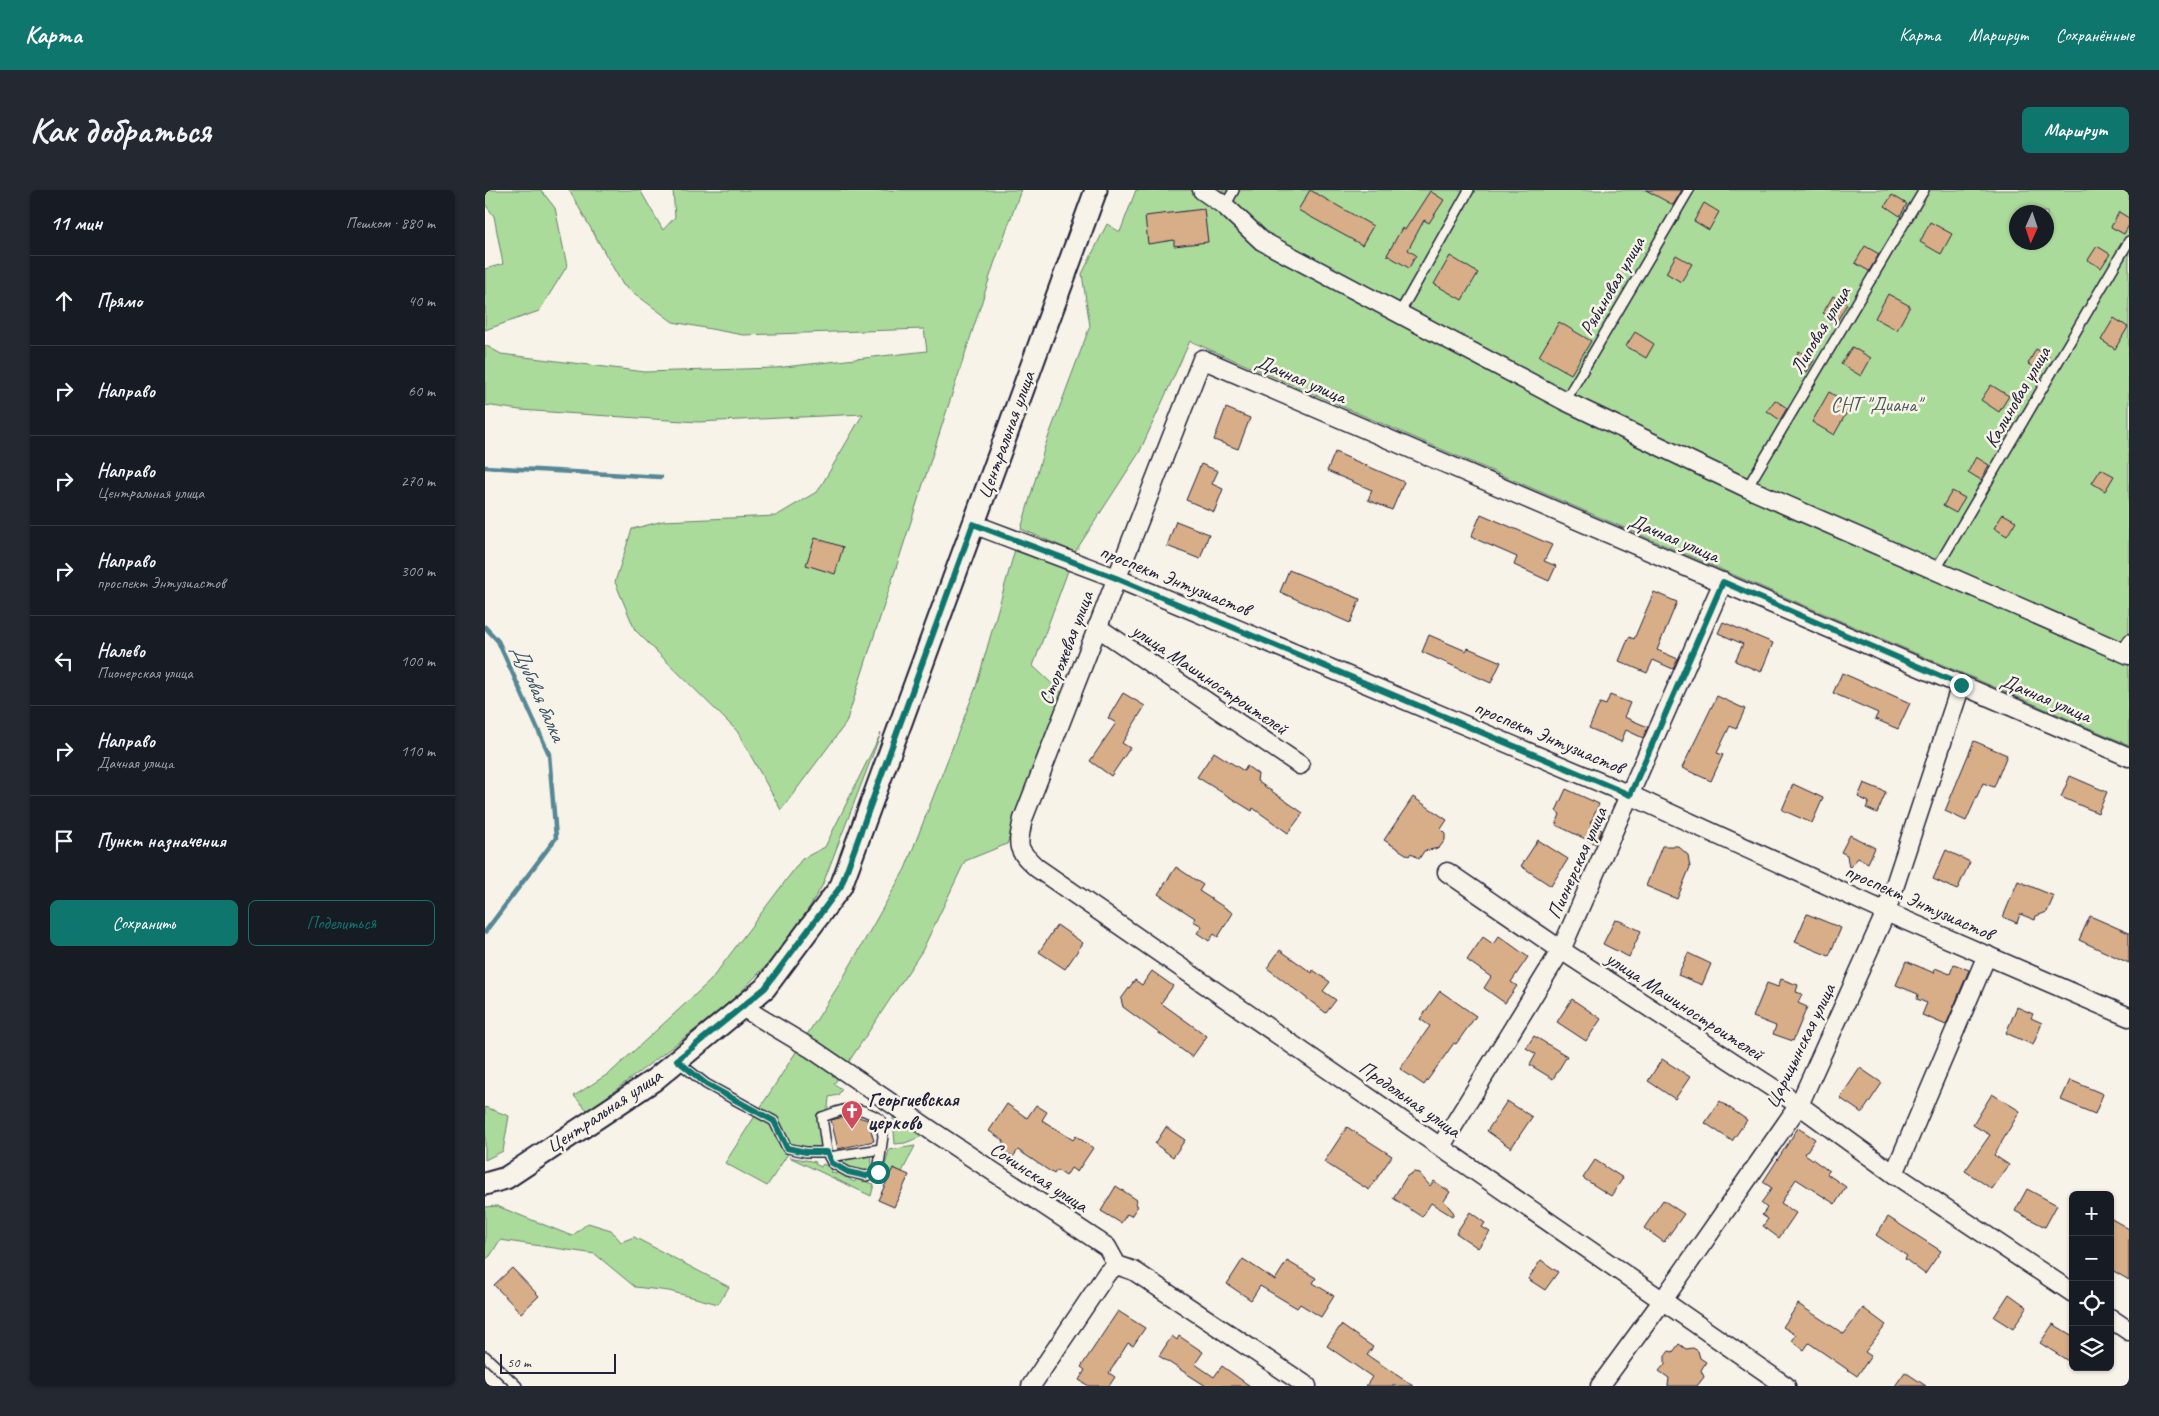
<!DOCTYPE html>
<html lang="ru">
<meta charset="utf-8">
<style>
body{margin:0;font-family:Caveat,sans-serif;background:#242831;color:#f1f3f6}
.controls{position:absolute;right:15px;bottom:15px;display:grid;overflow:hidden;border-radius:8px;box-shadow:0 1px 4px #0004}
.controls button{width:45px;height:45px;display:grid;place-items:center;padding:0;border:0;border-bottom:1px solid #363941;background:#171b24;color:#f1f3f6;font:25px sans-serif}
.compass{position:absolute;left:1524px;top:15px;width:45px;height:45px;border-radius:50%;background:#171b24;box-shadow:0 1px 4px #0004;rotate:183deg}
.scale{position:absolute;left:15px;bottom:12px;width:116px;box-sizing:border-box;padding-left:5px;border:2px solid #22223b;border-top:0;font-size:14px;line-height:18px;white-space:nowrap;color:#22223b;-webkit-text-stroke:4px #f7f3e8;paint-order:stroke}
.stop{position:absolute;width:15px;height:15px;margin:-11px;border:4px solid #0f766e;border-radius:50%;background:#fff}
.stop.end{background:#0f766e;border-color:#fff;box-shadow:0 1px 5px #0008}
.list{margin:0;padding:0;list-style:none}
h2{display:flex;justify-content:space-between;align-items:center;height:65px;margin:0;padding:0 20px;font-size:21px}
h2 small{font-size:16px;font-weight:400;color:#9ea1a6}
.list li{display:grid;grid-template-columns:32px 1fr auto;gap:15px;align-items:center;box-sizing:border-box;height:90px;padding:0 20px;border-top:1px solid #363941}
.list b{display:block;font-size:19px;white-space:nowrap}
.list p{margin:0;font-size:16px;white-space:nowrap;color:#9ea1a6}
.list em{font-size:16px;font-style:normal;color:#9ea1a6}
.actions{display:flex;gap:10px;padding:15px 20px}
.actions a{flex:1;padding:11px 0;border:1px solid #0f766e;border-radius:8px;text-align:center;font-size:18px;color:#0f766e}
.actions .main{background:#0f766e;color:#fff}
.icon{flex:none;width:28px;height:28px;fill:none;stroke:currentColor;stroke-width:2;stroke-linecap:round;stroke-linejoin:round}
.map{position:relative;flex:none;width:1644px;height:1196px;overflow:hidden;border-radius:8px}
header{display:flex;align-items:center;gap:30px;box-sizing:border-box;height:70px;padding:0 25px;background:#0f766e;color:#fff}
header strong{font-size:24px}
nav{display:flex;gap:28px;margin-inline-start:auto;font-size:18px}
.intro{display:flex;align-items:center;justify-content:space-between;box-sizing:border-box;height:120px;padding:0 30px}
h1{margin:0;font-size:35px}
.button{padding:12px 22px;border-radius:8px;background:#0f766e;color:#fff;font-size:18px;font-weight:700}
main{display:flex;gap:30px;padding:0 30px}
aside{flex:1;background:#171b24;border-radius:8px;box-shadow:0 1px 4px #0004}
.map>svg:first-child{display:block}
.green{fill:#abdb9b;stroke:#667e6b;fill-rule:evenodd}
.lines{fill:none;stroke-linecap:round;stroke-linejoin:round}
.stream{stroke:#568796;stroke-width:4.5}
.building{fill:#d8ae89;stroke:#22223b}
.service-casing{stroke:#22223b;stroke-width:12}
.minor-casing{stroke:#22223b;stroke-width:21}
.tertiary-casing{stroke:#22223b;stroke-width:25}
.service{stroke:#f7f3e8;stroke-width:9}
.minor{stroke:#f7f3e8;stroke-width:18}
.tertiary{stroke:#f7f3e8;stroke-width:21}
.route{stroke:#0f766e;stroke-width:6}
.labels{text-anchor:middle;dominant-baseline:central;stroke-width:5;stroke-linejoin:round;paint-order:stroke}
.street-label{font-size:20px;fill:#22223b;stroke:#f7f3e8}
.park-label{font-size:20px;fill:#4b5a58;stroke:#f7f3e8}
.poi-label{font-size:20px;font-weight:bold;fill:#22223b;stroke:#f7f3e8;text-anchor:start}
.water-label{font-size:21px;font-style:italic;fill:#3c5468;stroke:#f7f3e8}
</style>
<header>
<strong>Карта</strong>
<nav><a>Карта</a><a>Маршрут</a><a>Сохранённые</a></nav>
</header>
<div class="intro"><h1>Как добраться</h1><a class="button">Маршрут</a></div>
<main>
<aside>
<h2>11 мин<small>Пешком · 880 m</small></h2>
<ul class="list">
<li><svg class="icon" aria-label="ahead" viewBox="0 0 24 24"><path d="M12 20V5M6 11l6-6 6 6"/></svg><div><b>Прямо</b></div><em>40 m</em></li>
<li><svg class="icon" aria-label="right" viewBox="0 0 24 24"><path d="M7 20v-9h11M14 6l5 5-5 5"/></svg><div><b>Направо</b></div><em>60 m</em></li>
<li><svg class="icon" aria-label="right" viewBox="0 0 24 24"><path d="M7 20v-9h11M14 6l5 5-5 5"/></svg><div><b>Направо</b><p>Центральная улица</p></div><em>270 m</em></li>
<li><svg class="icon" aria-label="right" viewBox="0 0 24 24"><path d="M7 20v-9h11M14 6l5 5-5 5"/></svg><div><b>Направо</b><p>проспект Энтузиастов</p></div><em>300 m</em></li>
<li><svg class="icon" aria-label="left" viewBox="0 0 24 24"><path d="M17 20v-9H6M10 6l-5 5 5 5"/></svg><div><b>Налево</b><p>Пионерская улица</p></div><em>100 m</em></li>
<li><svg class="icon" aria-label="right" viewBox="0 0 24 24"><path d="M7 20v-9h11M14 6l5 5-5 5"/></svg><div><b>Направо</b><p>Дачная улица</p></div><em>110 m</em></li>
<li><svg class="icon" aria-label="arrive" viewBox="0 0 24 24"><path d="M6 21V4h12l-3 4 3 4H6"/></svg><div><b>Пункт назначения</b></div></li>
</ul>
<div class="actions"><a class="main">Сохранить</a><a>Поделиться</a></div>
</aside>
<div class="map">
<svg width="1644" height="1196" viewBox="0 0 1644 1196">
<rect width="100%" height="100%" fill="#f7f3e8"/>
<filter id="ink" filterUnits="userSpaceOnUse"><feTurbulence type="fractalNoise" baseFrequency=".02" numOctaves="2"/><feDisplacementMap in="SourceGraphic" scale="10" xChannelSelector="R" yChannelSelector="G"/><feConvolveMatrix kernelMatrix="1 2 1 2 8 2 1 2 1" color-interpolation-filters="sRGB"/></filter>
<g filter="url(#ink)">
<g class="green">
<polygon points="0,0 56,0 70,18 82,76 54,121 0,140 0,79 18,74 9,26 0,14"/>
<polygon points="84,0 155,0 178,40 190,27 188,0 536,0 509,74 361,533 296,620 252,541 150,440 130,392 147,339 178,331 291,326 333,301 378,224 213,232 35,220 0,215 0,155 16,164 160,182 290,178 442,161 439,139 258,145 188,132 138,95"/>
<path d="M651,0H1644V555L705,151L654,263L590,362L536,339L560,256L605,136L597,84L622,34L635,42ZM1532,22H1562V52H1532Z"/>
<polygon points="531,356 584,378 548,476 577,503 522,654 480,671 437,761 349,894 357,899 353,905 344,907 343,918 334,925 337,956 327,959 308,956 282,996 240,973 357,790 420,679 491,497"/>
<polygon points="396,543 337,696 303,753 245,813 103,921 89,906 126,882 225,791 317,669 340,657"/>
<polygon points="0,917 24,926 18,961 0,970"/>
<polygon points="408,927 440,945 420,953 410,954"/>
<polygon points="430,956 417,982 408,978 405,985 400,975 404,960"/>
<path d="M386,964L387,975L386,980C375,983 359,977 351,969Z"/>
<polygon points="304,967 331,972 330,974 336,977 338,974 348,979 346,982 351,984 352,981 369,992 372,989 389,994 386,1006"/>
<polygon points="12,1016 87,1046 103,1033 126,1040 136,1052 149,1047 244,1097 233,1114 184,1101 150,1097 110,1064 15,1050 5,1066 0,1070 0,1017"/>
</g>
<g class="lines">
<g class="stream">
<polyline points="0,277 176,287"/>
<polyline points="0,437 13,451 64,564 71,648 0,742"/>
</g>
</g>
<g class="building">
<polygon points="825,0 888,36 877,55 813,20"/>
<polygon points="1161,0 1197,0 1188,15"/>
<polygon points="945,1 959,10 944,33 939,30 923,60 931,65 924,78 902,65 917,38 920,40"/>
<polygon points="1407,5 1422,14 1415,26 1400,16"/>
<polygon points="1219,13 1234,22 1224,40 1209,31"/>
<polygon points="719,19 723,52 689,56 689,50 663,54 660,26"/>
<polygon points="1634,22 1644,28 1644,35 1639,44 1626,37"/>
<polygon points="1445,32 1467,44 1456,64 1435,52"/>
<polygon points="1380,56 1394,64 1384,81 1370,73"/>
<polygon points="1612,56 1625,64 1616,78 1603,70"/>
<polygon points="1191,65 1207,74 1196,92 1181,83"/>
<polygon points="965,66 993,83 977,110 949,94"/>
<polygon points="1403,104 1425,116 1412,140 1390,128"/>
<polygon points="1348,106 1362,114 1352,131 1338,123"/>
<polygon points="1629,128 1643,137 1630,159 1616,150"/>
<polygon points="1074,132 1106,151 1086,184 1054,166"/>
<polygon points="1150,142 1169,154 1161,168 1141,156"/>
<polygon points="1367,157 1386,168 1376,186 1356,174"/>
<polygon points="1551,159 1564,166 1556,181 1543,174"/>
<polygon points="1314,161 1329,170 1322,182 1307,173"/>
<polygon points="1506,195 1524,206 1514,222 1496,210"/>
<polygon points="1344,202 1366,215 1349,245 1327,232"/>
<polygon points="1290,210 1302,218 1295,230 1282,221"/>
<polygon points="741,218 765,228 753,259 729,250"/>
<polygon points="850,262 919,292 907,320 883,310 887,300 842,281"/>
<polygon points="1491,267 1504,275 1496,290 1483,282"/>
<polygon points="716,274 733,281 727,294 738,299 729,322 701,310"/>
<polygon points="1616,279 1629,286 1620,301 1607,293"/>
<polygon points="1467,301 1480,308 1471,323 1458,316"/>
<polygon points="996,324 1067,355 1059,371 1071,376 1064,391 1029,375 1032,367 986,347"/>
<polygon points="1518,324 1531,331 1522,346 1509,338"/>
<polygon points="691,331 724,344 715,369 682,356"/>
<polygon points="330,348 358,357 350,384 321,375"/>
<polygon points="804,380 875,409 865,433 795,402"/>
<polygon points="1169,402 1192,412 1172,460 1193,469 1188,479 1168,470 1162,483 1134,471 1144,447 1149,449"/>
<polygon points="1238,432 1288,453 1276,482 1250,471 1258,454 1233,443"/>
<polygon points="944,445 981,461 983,458 1016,472 1006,493 937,462"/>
<polygon points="1357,483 1425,513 1413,539 1390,529 1393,523 1348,503"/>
<polygon points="638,503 660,516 637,553 645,558 626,586 605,571 631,533 623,528"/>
<polygon points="1125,505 1145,513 1139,527 1163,537 1158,548 1141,540 1136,552 1104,538 1115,513 1121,515"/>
<polygon points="1232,506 1260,519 1251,539 1245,536 1232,563 1238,565 1226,591 1197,578"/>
<polygon points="1489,551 1522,565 1509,597 1498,593 1481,631 1460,621"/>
<polygon points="729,562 759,581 762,576 773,584 772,591 818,623 803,643 768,618 767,621 712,587"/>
<polygon points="1585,586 1622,602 1613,623 1576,607"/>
<polygon points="1379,593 1401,602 1392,623 1381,618 1384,612 1373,607"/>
<polygon points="1308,594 1338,608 1327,633 1297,620"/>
<polygon points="1081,599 1114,614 1105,634 1117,640 1111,654 1071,635 1075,624 1071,621"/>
<polygon points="928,607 962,630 956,639 960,643 960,650 954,658 939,661 934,669 926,663 924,666 899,650"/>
<polygon points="1365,645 1390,658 1383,673 1373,668 1364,678 1362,665 1356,662"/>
<polygon points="1053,650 1083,669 1066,696 1036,676"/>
<polygon points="1177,656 1193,656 1203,665 1205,677 1192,709 1161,696"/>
<polygon points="1461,660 1485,672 1472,700 1448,689"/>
<polygon points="691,677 718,695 714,701 748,723 733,747 729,744 724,751 712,743 717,736 708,731 710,728 673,704"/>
<polygon points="1533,691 1569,706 1562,722 1551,726 1550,730 1535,724 1532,733 1518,727"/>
<polygon points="1322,724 1356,738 1344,766 1310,752"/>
<polygon points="1605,726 1644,743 1644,773 1594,750"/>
<polygon points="1130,730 1135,731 1156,741 1144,767 1118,754"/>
<polygon points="572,735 598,753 580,779 554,762"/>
<polygon points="1014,746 1043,767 1026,792 1032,796 1020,813 999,798 1006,787 982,770 998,747 1008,754"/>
<polygon points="795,760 827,783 828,780 845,792 838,801 851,810 841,823 782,778"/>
<polygon points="1203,763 1226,774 1217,795 1193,785"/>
<polygon points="1421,771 1449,783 1450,778 1465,784 1469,774 1484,780 1461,835 1437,825 1442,813 1432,809 1433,804 1411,795"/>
<polygon points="667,781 688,796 676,813 722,846 707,867 638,817 636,809 650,790 657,795"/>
<polygon points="1296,789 1313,795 1311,802 1317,804 1313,813 1322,817 1308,851 1288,844 1291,836 1268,827 1282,793 1293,797"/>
<polygon points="955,801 991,826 971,854 969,853 939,895 915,879 945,836 935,829"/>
<polygon points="1087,809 1116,829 1101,851 1072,832"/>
<polygon points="1532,817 1548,824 1546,828 1557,833 1548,855 1521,843"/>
<polygon points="1049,846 1082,866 1068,889 1045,875 1051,864 1041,858"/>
<polygon points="1177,869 1205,887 1190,909 1163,891"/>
<polygon points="1375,878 1397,893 1377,923 1355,908"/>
<polygon points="1585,890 1618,904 1610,924 1576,910"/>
<polygon points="1507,904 1535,921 1509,965 1524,975 1507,999 1480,981 1505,945 1488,935"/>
<polygon points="1022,911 1047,927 1026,958 1002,941"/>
<polygon points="1235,911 1262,930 1247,951 1220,933"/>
<polygon points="522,914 542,928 551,915 562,922 557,930 588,950 591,946 608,958 592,982 586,978 581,986 572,980 569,984 533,960 528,967 515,958 519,951 504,941"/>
<polygon points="367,925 383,930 389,951 353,959 346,930"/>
<polygon points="681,937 700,950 688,967 670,954"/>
<polygon points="862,937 907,966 884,1000 839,972"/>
<polygon points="1313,938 1330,949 1320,964 1344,981 1342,984 1361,997 1350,1014 1311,989 1296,1013 1311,1023 1294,1048 1278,1036 1283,1029 1277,1025 1282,1018 1276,1013 1287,998 1278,992"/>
<polygon points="1110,970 1138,988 1126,1006 1098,988"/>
<polygon points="408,978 424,985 409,1017 393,1010"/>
<polygon points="929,982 934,983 945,996 949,991 965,1002 959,1011 969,1023 967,1026 946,1013 937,1027 908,1008 922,986"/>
<polygon points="631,996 652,1010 650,1014 653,1016 646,1026 642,1024 636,1033 616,1021"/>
<polygon points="1542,999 1572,1015 1560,1037 1530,1021"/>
<polygon points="1178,1010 1199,1024 1179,1052 1159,1038"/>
<polygon points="985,1022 1000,1033 997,1037 1005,1042 993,1058 971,1043"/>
<polygon points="1403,1027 1456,1061 1440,1084 1420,1069 1422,1066 1391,1045"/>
<polygon points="1625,1028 1644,1039 1644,1090 1625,1079"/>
<polygon points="758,1069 790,1090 802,1071 831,1088 828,1093 849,1106 836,1127 815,1114 812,1118 775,1096 766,1110 742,1094"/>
<polygon points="1056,1070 1073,1082 1060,1100 1043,1089"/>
<polygon points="27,1078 54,1106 36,1123 9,1095"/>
<polygon points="1524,1104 1542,1117 1528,1139 1509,1127"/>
<polygon points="1313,1114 1359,1144 1378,1118 1401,1135 1380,1162 1386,1166 1372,1186 1324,1153 1319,1160 1307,1151 1311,1145 1298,1137"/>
<polygon points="633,1121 660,1138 648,1156 643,1153 624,1183 630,1187 624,1196 604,1196 594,1190 600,1180 596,1177"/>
<polygon points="1568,1134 1588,1146 1588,1174 1555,1153"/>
<polygon points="856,1135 888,1157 882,1165 928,1196 881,1196 887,1187 842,1156"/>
<polygon points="687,1146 692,1150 694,1146 718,1162 710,1174 729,1187 737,1176 765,1196 721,1196 674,1166"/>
<polygon points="1194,1154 1201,1159 1208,1158 1213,1161 1215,1168 1221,1172 1216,1180 1219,1187 1212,1196 1183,1196 1184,1188 1174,1181 1180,1174 1180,1166 1184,1161 1188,1162"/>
<polygon points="1420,1182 1441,1196 1410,1196"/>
</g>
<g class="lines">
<g class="service-casing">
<g id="service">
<polyline points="740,16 749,0"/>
<polyline points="914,124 984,0"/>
<polyline points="1080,211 1204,0"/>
<polyline points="1262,298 1439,0"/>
<polyline points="1450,381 1644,51"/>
<polyline points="1636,462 1644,449"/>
<path d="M192,871L221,894L289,931L302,958L321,962H342L337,927C364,918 369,913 395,929L398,946L393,982L381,986L363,982L347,973L342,962"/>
<polyline points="344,967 396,959"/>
<polyline points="0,1166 32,1196"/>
</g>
</g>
<g class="minor-casing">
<g id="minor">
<polyline points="717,0 740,16 777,51 1080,211 1262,298 1644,465"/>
<polyline points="488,334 631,388 1145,605 1401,722 1644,827"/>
<polyline points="612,437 815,575"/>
<polyline points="962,682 1076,760 1314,915 1409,984 1588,1103"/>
<polyline points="257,817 327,859 447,941 622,1057 632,1075 649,1081 822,1196"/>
<polyline points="956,956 1076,760 1238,392"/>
<polyline points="1409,984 1502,765"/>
<polyline points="1625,1128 1644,1141"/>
<polyline points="546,1196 622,1083 632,1075"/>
<polyline points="1115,1196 1178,1110 1314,915 1401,722 1476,495"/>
<path d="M1301,1196L552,678C531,659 532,657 538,629L717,169L1644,567"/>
</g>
</g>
<g class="tertiary-casing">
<polyline id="tertiary" points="0,994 21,988 169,890 280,798 356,696 611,0"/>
</g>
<use href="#service" class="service"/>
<use href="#minor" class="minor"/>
<use href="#tertiary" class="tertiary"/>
</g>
</g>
<g class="lines" filter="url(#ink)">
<polyline class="route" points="393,982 381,986 363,982 347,973 342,962 321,962 302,958 289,931 221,894 192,870 280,798 356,696 488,334 631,388 1145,605 1238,392 1476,495"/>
</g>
<defs>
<g id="church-pin" transform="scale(1.125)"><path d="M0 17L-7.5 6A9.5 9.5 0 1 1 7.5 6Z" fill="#d1495b" stroke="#f7f3e8"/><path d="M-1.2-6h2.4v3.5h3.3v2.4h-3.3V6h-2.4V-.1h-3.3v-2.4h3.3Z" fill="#fff"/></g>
</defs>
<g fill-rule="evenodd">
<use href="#church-pin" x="367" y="921"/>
</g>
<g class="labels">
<g class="street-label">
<text transform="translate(1127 96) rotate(-60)">Рябиновая улица</text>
<text transform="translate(1335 140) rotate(-59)">Липовая улица</text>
<text transform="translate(816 189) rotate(23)">Дачная улица</text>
<text transform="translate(1532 207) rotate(-60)">Калиновая улица</text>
<text transform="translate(521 245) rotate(-70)">Центральная улица</text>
<text transform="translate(1189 348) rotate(23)">Дачная улица</text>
<text transform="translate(690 390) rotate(22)">проспект Энтузиастов</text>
<text transform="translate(581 458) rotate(-69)">Сторожевая улица</text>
<text transform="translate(725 489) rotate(34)">улица Машиностроителей</text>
<text transform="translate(1561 508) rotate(23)">Дачная улица</text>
<text transform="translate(1064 547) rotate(23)">проспект Энтузиастов</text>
<text transform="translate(1092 673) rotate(-66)">Пионерская улица</text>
<text transform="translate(1434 712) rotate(24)">проспект Энтузиастов</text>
<text transform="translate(1200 816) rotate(33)">улица Машиностроителей</text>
<text transform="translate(1315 856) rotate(-64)">Царицынская улица</text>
<text transform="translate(925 909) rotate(35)">Продольная улица</text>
<text transform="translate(119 921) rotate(-34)">Центральная улица</text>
<text transform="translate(554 987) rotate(33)">Сочинская улица</text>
</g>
<g class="park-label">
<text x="1391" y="214">СНТ "Диана"</text>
</g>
<g class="poi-label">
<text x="383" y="909">Георгиевская<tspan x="383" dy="23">церковь</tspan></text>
</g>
<g class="water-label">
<text transform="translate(54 503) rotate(66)">Дубовая балка</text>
</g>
</g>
</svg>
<div class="controls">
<button>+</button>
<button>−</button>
<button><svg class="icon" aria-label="locate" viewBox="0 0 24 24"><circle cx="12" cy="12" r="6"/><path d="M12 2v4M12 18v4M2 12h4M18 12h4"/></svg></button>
<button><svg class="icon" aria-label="layers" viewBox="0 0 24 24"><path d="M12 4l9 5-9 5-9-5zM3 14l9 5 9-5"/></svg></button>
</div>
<svg class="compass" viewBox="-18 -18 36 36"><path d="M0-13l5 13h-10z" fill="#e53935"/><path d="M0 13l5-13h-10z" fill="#9ea1a6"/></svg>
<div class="scale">50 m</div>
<div class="stop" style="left:393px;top:982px"></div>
<div class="stop end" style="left:1476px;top:495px"></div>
</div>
</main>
